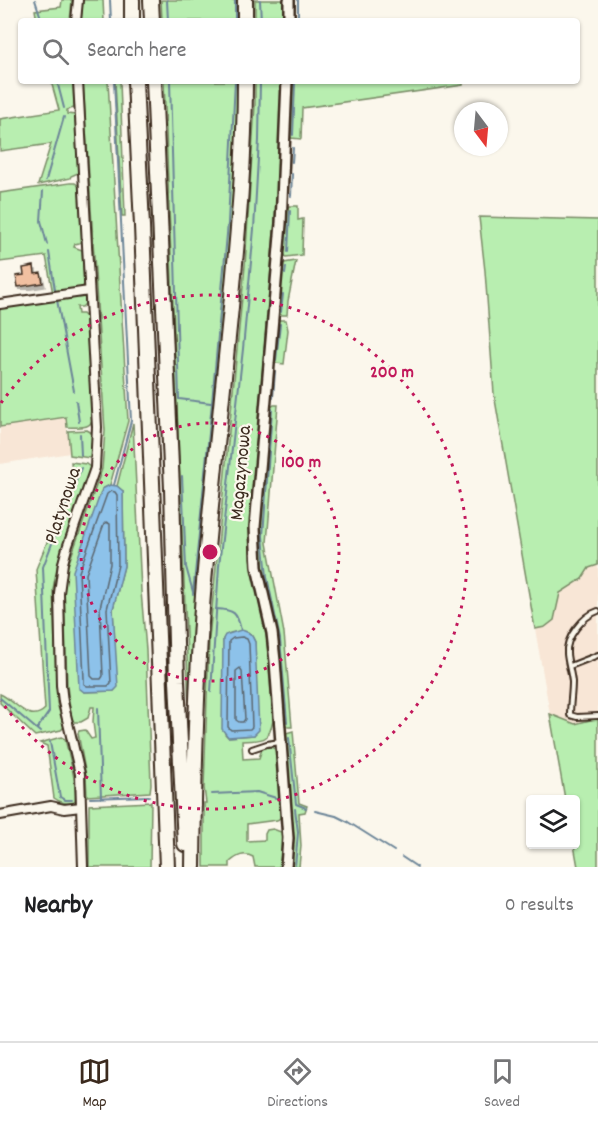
<!DOCTYPE html>
<style>
body{margin:0;font-family:Dekko,sans-serif;background:#f2f2f2;color:#202124}
.controls{position:absolute;right:18px;bottom:18px;display:grid;overflow:hidden;border-radius:6px;box-shadow:0 2px 4px #0004}
.controls button{width:54px;height:54px;display:grid;place-items:center;padding:0;border:0;border-bottom:2px solid #e0e0e0;background:#fff;color:#202124;font:30px sans-serif}
.compass{position:absolute;left:454px;top:102px;width:54px;height:54px;border-radius:50%;background:#fff;box-shadow:0 2px 4px #0004;rotate:164deg}
.list{margin:0;padding:0;list-style:none}
h2{display:flex;justify-content:space-between;align-items:center;height:78px;margin:0;padding:0 24px;font-size:26px}
h2 small{font-size:20px;font-weight:400;color:#757577}
.icon{flex:none;width:33px;height:33px;fill:none;stroke:currentColor;stroke-width:2;stroke-linecap:round;stroke-linejoin:round}
.map{position:relative;flex:none;width:598px;height:867px;overflow:hidden}
.search{position:absolute;background:#fff;box-shadow:0 2px 4px #0004;left:18px;right:18px;top:18px;height:66px;display:flex;align-items:center;gap:15px;box-sizing:border-box;padding:0 21px;border-radius:6px;color:#757577;font-size:22px}
.sheet{height:174px;background:#fff}
nav{display:flex;justify-content:space-around;align-items:center;box-sizing:border-box;height:84px;border-top:2px solid #e0e0e0;background:#fff;font-size:16px;color:#757577}
nav a{display:grid;justify-items:center;gap:3px}
nav .on{color:#3b2a1e}
.map>svg:first-child{display:block}
.built{fill:#f8e6d6}
.green{fill:#b8eeb0;stroke:#7a8c67;stroke-width:1.5;fill-rule:evenodd}
.water{fill:#8dc2ea;stroke:#6c8598;stroke-width:1.5}
.lines{fill:none;stroke-linecap:round;stroke-linejoin:round}
.shore{stroke:#5c6770;stroke-width:1.5}
.stream{stroke:#6c8598;stroke-width:2}
.building{fill:#f1c0a1;stroke:#3b2a1e;stroke-width:1.5;filter:url(#shadow)}
.service-casing{stroke:#3b2a1e;stroke-width:8}
.minor-casing{stroke:#3b2a1e;stroke-width:12}
.tertiary-casing{stroke:#3b2a1e;stroke-width:14}
.motorway-casing{stroke:#3b2a1e;stroke-width:18}
.service{stroke:#fbf7ec;stroke-width:4}
.minor{stroke:#fbf7ec;stroke-width:8}
.tertiary{stroke:#fbf7ec;stroke-width:9}
.motorway{stroke:#fbf7ec;stroke-width:14}
.ring{fill:none;stroke:#c2185b;stroke-width:3;stroke-dasharray:3 6}
.labels{text-anchor:middle;dominant-baseline:central;stroke-width:4.5;stroke-linejoin:round;paint-order:stroke}
.street-label{font-size:20px;fill:#3b2a1e;stroke:#fbf7ec}
.centre{fill:#c2185b;stroke:#fbf7ec;stroke-width:3}
.ring-label{font-size:18px;text-anchor:middle;font-weight:bold;fill:#c2185b;stroke:#fbf7ec;stroke-width:4.5;stroke-linejoin:round;paint-order:stroke}
</style>
<div class="map">
<svg width="598" height="867" viewBox="0 0 598 867">
<defs>
<filter id="shadow"><feDropShadow dx="2" dy="4" stdDeviation="0" flood-color="#0004"/></filter>
</defs>
<rect width="100%" height="100%" fill="#fbf7ec"/>
<filter id="ink" filterUnits="userSpaceOnUse"><feTurbulence type="fractalNoise" baseFrequency=".0167" numOctaves="2"/><feDisplacementMap in="SourceGraphic" scale="12" xChannelSelector="R" yChannelSelector="G"/><feConvolveMatrix kernelMatrix="1 2 1 2 8 2 1 2 1" color-interpolation-filters="sRGB"/></filter>
<g filter="url(#ink)">
<g class="built">
<polygon points="66,417 70,453 0,464 0,427"/>
<polygon points="598,565 598,718 575,724 550,714 535,629 545,627 554,620 560,593 581,579 588,568"/>
</g>
<g class="green">
<polygon points="62,0 72,0 70,21 37,21 35,10 61,7"/>
<polygon points="83,0 103,0 104,21 81,21"/>
<polygon points="161,0 239,0 240,21 162,21"/>
<rect x="255" y="0" width="29" height="21"/>
<polygon points="51,81 73,81 74,108 67,110 67,114 75,115 78,173 71,176 70,178 38,185 51,144 0,151 0,119 59,110"/>
<polygon points="83,81 108,81 128,421 110,485 102,489 84,692 114,691 117,687 113,609 124,566 123,491 117,486 133,423 141,591 146,650 151,784 150,792 87,796 86,776 78,733 79,731 85,730 91,739 95,738 93,722 94,707 91,707 88,718 81,722 74,722 71,716 67,686 64,589 67,568 102,469 105,431"/>
<polygon points="115,81 120,81 125,216 122,216"/>
<path d="M164,81H240C239,176 229,272 219,367C208,480 197,594 189,707Z"/>
<path d="M255,81H282L277,196L250,521V558L267,640L273,721C268,744 262,739 242,741L243,759L259,758L262,749C267,747 270,746 275,749L276,753L281,814L280,818L277,820L247,824V841L265,840V834L267,830L273,829L281,832L282,848L279,867H255L253,857C244,852 237,856 230,862V867H204V803H206L204,788L209,639L245,266L255,105ZM248,632L252,636L255,642L254,735L228,737L225,734L223,639C228,630 239,632 248,632Z"/>
<polygon points="292,81 463,81 463,85 302,108 301,139 291,138 289,135"/>
<polygon points="70,183 75,183 79,186 82,242 79,243 75,244 74,247 82,250 84,284 83,287 76,289 76,290 53,294 46,256 0,262 0,193"/>
<polygon points="289,206 298,206 298,220 303,219 302,255 286,257 283,251 286,210"/>
<polygon points="479,217 598,220 598,565 589,568 582,579 560,593 554,620 545,627 535,629 494,394 485,271"/>
<polygon points="296,261 288,301 287,315 281,315 278,312 282,267 284,263"/>
<path d="M81,296L85,298V304L82,307H77L78,314H83L86,317L92,422C87,429 76,427 67,427L66,417L0,427V307Z"/>
<polygon points="278,320 286,320 288,330 284,364 276,363 274,361 277,321"/>
<polygon points="274,405 278,405 267,543 284,633 292,727 288,727 284,723 274,623 263,573 260,551 260,532 264,469 270,408"/>
<polygon points="87,430 92,433 92,455 90,458 70,455 68,431"/>
<path d="M71,462L86,464L90,467L89,474L58,562L53,589L57,703L64,727L61,730L35,736L0,703V694C15,700 29,725 45,709L36,569L73,479Z"/>
<polygon points="550,714 575,724 598,718 598,867 578,867 574,845 576,844 576,800 565,799"/>
<polygon points="293,731 299,803 307,806 305,812 299,813 301,846 299,867 291,867 293,844 285,739 286,733"/>
<path d="M61,737L65,739C70,760 77,782 75,803C66,804 61,803 54,798L47,746L40,743Z"/>
<polygon points="151,802 150,867 89,867 89,805"/>
</g>
<g class="water">
<polygon points="110,485 117,486 123,491 124,566 113,609 118,687 114,691 84,692 79,688 73,571 102,489"/>
<path d="M241,630C249,632 252,634 255,642L259,730L254,735L228,737L222,729L223,639L225,635Z"/>
</g>
<g class="lines">
<g class="shore">
<polygon points="111,491 115,492 117,495 118,565 107,609 111,683 108,686 87,686 84,684 84,679 79,572 107,494"/>
<polygon points="106,522 110,524 110,564 100,608 103,676 101,679 94,679 91,676 86,574 104,524"/>
<polygon points="242,637 247,639 249,644 252,727 250,729 231,730 228,727 229,641 233,638"/>
<polygon points="240,668 242,671 245,719 243,722 239,722 236,720 236,671"/>
</g>
<g class="stream">
<polyline points="35,0 42,21"/>
<polyline points="110,0 111,21"/>
<polyline points="167,0 168,21"/>
<polyline points="235,0 235,21"/>
<polyline points="260,0 261,21"/>
<polyline points="298,0 298,19"/>
<polyline points="57,81 64,108"/>
<polyline points="114,81 131,421 114,485"/>
<polyline points="170,81 179,399 211,403"/>
<polyline points="293,135 295,83"/>
<polyline points="292,162 293,148"/>
<polyline points="46,180 64,117"/>
<polyline points="43,191 41,221 47,244"/>
<polyline points="291,196 292,174"/>
<polyline points="49,252 55,290"/>
<polyline points="288,252 290,211"/>
<polyline points="285,274 286,267"/>
<polyline points="57,300 74,391"/>
<polyline points="281,312 283,294"/>
<polyline points="276,360 280,324"/>
<polyline points="273,398 275,371"/>
<polyline points="76,401 79,422"/>
<polyline points="272,409 263,536 267,577 280,639 287,722"/>
<polyline points="80,434 81,455"/>
<polyline points="182,476 186,567 193,592"/>
<polyline points="193,594 212,403 228,223 235,81"/>
<path d="M216,609C234,610 237,612 241,630"/>
<polyline points="211,692 219,566 243,349 254,229 259,140 260,81"/>
<polyline points="0,698 40,732"/>
<polyline points="98,708 101,798"/>
<polyline points="37,729 49,712 43,567 81,468"/>
<polyline points="289,738 296,804 306,808"/>
<polyline points="50,742 60,797 65,800 72,800"/>
<polyline points="212,794 257,792 276,798"/>
<polyline points="90,798 149,796"/>
<polyline points="315,811 336,816 348,822 394,851"/>
<polyline points="402,857 417,867"/>
<polyline points="295,867 298,832 295,809"/>
</g>
</g>
<polygon class="building" points="34,266 35,274 41,273 43,283 18,287 16,276 24,275 23,268"/>
<g class="lines">
<g class="service-casing">
<g id="service">
<path d="M598,611C583,616 565,638 567,654C568,664 571,672 572,682C572,693 570,704 570,715L577,717L598,716"/>
<polyline points="570,666 598,655"/>
<polyline points="252,749 267,744 280,742"/>
</g>
</g>
<g class="minor-casing">
<g id="minor">
<polyline points="76,21 78,0"/>
<polyline points="78,81 97,427 95,468 67,548 63,563 59,593 61,685 63,702 80,774 83,867"/>
<polyline points="0,304 89,291"/>
<polyline points="0,815 51,806 64,809 81,807"/>
</g>
</g>
<g class="tertiary-casing">
<g id="tertiary">
<polyline points="289,21 289,0"/>
<polyline points="286,867 288,838 275,661 272,633 257,567 255,527 281,224 287,81"/>
</g>
</g>
<g class="motorway-casing">
<g id="motorway">
<polyline points="132,0 132,21"/>
<polyline points="151,0 152,21"/>
<polyline points="245,0 245,21"/>
<polyline points="135,81 142,226 167,867"/>
<polyline points="154,81 172,489 177,681 185,844"/>
<path d="M193,867C194,772 196,677 204,582C212,490 222,399 231,307C238,232 245,156 245,81"/>
</g>
</g>
<use href="#service" class="service"/>
<use href="#minor" class="minor"/>
<use href="#tertiary" class="tertiary"/>
<use href="#motorway" class="motorway"/>
</g>
</g>
<g class="ring">
<circle cx="210" cy="552" r="129"/>
<path d="M1 403A257 257 0 1 1 1 701"/>
</g>
<g class="labels">
<g class="street-label">
<text transform="translate(242 473) rotate(-85)">Magazynowa</text>
<text transform="translate(64 506) rotate(-72)">Platynowa</text>
</g>
</g>
<circle cx="210" cy="552" r="9" class="centre"/>
<g class="ring-label">
<text x="392" y="377">200 m</text>
<text x="301" y="467">100 m</text>
</g>
</svg>
<div class="controls">
<button><svg class="icon" aria-label="layers" viewBox="0 0 24 24"><path d="M12 4l9 5-9 5-9-5zM3 14l9 5 9-5"/></svg></button>
</div>
<svg class="compass" viewBox="-18 -18 36 36"><path d="M0-13l5 13h-10z" fill="#e53935"/><path d="M0 13l5-13h-10z" fill="#757577"/></svg>
<div class="search"><svg class="icon" aria-label="search" viewBox="0 0 24 24"><circle cx="10" cy="10" r="6"/><path d="M15 15l6 6"/></svg>Search here</div>
</div>
<section class="sheet">
<h2>Nearby<small>0 results</small></h2>
<ul class="list">
</ul>
</section>
<nav>
<a class="on"><svg class="icon" aria-label="map" viewBox="0 0 24 24"><path d="M3 6l6-2 6 2 6-2v14l-6 2-6-2-6 2zM9 4v14M15 6v14"/></svg>Map</a>
<a><svg class="icon" aria-label="directions" viewBox="0 0 24 24"><path d="M12 3l9 9-9 9-9-9zM9 14v-3h6M13 9l2 2-2 2"/></svg>Directions</a>
<a><svg class="icon" aria-label="saved" viewBox="0 0 24 24"><path d="M7 4h10v16l-5-4-5 4z"/></svg>Saved</a>
</nav>
